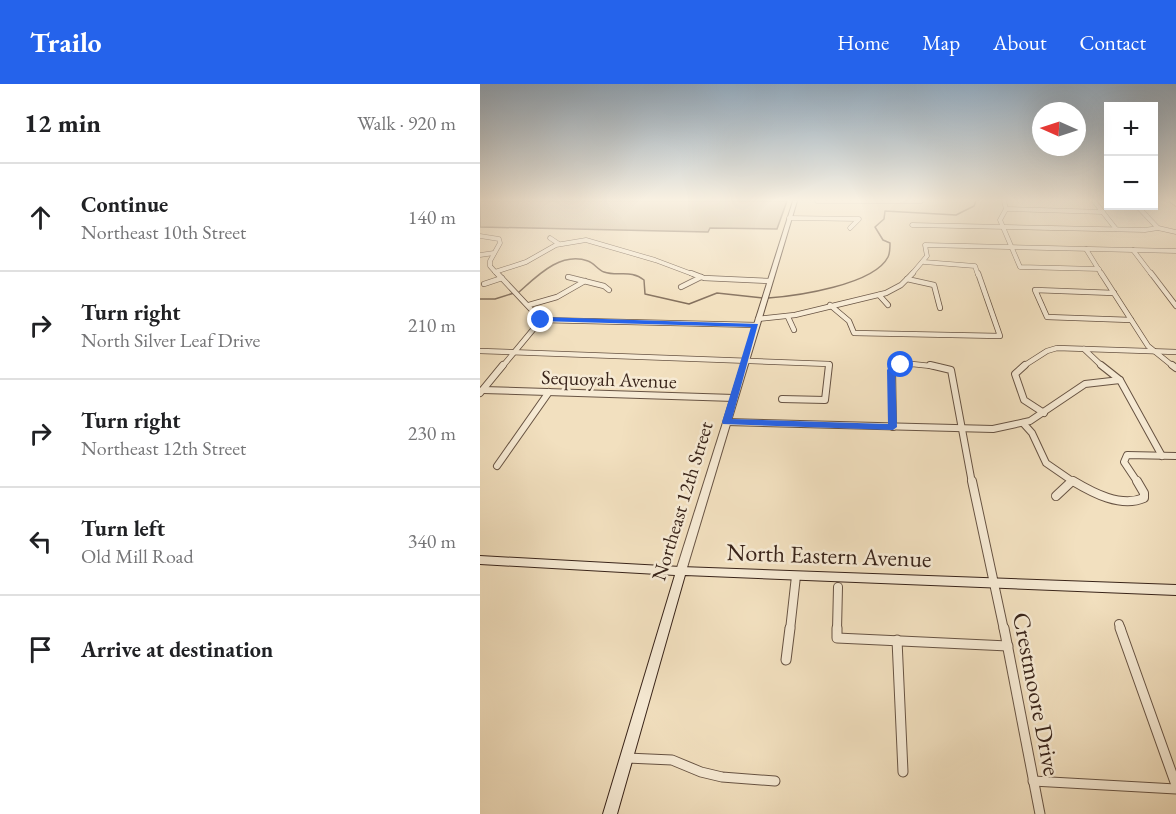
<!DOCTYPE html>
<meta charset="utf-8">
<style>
body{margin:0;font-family:"EB Garamond",serif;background:#f6f6f6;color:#202124}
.controls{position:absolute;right:18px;top:18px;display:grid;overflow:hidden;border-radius:0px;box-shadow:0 6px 24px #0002}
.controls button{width:54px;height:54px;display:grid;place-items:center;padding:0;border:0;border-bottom:2px solid #e0e0e0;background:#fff;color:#202124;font:30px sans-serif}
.compass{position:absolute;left:552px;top:18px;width:54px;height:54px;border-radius:50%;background:#fff;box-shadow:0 6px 24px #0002;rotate:273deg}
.stop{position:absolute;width:18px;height:18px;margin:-14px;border:4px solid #2563eb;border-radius:50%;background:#fff}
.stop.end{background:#2563eb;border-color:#fff;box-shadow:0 2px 6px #0008}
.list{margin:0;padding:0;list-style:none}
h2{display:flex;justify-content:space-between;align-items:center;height:78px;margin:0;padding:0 24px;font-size:26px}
h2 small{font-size:20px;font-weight:400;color:#757577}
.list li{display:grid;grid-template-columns:39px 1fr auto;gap:18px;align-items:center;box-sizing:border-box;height:108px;padding:0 24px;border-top:2px solid #e0e0e0}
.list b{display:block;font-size:22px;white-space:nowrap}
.list p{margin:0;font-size:20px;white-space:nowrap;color:#757577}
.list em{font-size:20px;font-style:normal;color:#757577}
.icon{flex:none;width:33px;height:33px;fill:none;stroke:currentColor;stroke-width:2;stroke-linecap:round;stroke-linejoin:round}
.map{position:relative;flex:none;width:696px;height:730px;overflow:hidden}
header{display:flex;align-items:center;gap:36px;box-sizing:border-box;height:84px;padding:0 30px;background:#2563eb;color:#fff}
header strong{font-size:28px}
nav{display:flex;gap:33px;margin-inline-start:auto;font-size:21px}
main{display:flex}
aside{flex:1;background:#fff}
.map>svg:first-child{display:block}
.green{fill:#d3c0a3;stroke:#86725e;stroke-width:1.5}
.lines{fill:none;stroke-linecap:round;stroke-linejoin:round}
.stream{stroke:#826e5b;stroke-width:1.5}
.minor-far4-casing{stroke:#675343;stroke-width:5}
.minor-far3-casing{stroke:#675343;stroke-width:6}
.minor-far2-casing{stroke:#675343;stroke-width:8}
.minor-far1-casing{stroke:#675343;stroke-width:10}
.minor-casing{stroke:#675343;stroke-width:11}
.tertiary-casing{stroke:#675343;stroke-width:2}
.secondary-casing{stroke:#39241a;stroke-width:2}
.minor-far4{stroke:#f7ebd5;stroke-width:4}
.minor-far3{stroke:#f7ebd5;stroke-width:4.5}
.minor-far2{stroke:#f7ebd5;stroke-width:6}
.minor-far1{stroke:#f7ebd5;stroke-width:8}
.minor{stroke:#f7ebd5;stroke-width:9}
.tertiary{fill:#f7ebd5;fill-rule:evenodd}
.secondary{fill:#f7ebd5;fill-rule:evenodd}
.route{fill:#2563eb}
.labels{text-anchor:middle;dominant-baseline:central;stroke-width:5;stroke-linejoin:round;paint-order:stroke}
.street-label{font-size:20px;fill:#39241a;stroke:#f7ebd5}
.near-street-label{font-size:24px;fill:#39241a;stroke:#f7ebd5}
</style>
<header>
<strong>Trailo</strong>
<nav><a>Home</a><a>Map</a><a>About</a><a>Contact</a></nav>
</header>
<main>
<aside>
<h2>12 min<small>Walk · 920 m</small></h2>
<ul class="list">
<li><svg class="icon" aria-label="ahead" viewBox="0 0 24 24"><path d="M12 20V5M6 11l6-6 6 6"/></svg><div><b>Continue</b><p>Northeast 10th Street</p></div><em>140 m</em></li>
<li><svg class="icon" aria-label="right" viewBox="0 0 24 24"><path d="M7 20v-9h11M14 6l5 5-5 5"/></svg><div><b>Turn right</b><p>North Silver Leaf Drive</p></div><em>210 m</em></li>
<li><svg class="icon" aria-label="right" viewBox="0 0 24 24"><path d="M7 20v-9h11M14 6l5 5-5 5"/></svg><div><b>Turn right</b><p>Northeast 12th Street</p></div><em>230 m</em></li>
<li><svg class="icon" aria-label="left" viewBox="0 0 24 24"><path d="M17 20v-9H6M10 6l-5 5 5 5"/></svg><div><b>Turn left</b><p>Old Mill Road</p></div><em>340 m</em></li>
<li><svg class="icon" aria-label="arrive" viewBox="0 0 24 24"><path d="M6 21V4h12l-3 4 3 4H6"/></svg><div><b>Arrive at destination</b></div></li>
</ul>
</aside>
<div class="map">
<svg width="696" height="730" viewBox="0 0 696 730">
<rect width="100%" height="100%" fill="#f2e0bf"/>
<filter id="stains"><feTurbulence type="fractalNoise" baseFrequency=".00333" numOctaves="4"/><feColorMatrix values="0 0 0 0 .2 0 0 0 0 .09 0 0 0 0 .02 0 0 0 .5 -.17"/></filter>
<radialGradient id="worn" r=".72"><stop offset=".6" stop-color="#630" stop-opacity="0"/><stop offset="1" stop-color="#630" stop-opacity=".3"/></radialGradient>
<polygon class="green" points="0,117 307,117 297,145 230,144 228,148 0,143"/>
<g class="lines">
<g class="stream">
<path d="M39,208C57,192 81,167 108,177C114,179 118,186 124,188C138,193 151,185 164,196L165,210L209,220L237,209L283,214"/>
<path d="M288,214C316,212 394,201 408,173C410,169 410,163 410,159L403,156L395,143L404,135L405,127L476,131L494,122L496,117"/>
<polyline points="0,215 15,215 34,209"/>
</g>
<g class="minor-far4-casing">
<g id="minor-far4">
<polyline points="337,117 441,117"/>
<polyline points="524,117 526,125 520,136 540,183 619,185"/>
<polyline points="614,117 636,145"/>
<polyline points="692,117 696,120"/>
<polyline points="657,122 678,144"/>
<polyline points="526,125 623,128"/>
<polyline points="309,134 379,135 370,144"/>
<polyline points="432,141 665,146 678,144 696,148"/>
<polyline points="0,152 19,155 20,159 10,177 10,182 18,191"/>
<polyline points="70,154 79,160"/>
<polyline points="606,165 622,191"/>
<polyline points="653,166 672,191"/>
<polyline points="0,171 14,169"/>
<polyline points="444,178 495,182 498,191"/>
<polyline points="15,188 46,178 76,161 106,156 175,176 215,191"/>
<polyline points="431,191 447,172 445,161 696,167"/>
</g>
</g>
<g class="minor-far3-casing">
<g id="minor-far3">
<polyline points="17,189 61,236 22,283"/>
<polyline points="211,189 224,194 289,197"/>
<polyline points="621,189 668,262 694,283"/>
<polyline points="671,189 696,222"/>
<polyline points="88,193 124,202 129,206"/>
<polyline points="427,195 454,201 460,224"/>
<polyline points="4,200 22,194"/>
<polyline points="201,203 221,193"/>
<polyline points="634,209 555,206 567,233 651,236"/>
<polyline points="399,211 408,221"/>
<polyline points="49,221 77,213 105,197"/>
<polyline points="350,221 369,237 374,249 520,252 498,189"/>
<polyline points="308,233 314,246"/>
<polyline points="278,235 315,231 406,209 421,201 433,189"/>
<polyline points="61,236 276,241"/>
<polyline points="604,265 623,283"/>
<polyline points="0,267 349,280 349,283"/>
<polyline points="415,283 432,280 460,283"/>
<polyline points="542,283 567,267 577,264 696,268"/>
</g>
</g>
<g class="minor-far2-casing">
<g id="minor-far2">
<polyline points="450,281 471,286 492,399"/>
<polyline points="545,281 535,290 544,316 564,329"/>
<polyline points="621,281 640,296 682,372"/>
<polyline points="692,281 696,284"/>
<polyline points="3,306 254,314"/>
<polyline points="0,309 23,281"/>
<polyline points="302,315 345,316 349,281"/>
<polyline points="247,338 513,345 550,337 605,300 640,296"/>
<polyline points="543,339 552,349 566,379 595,399"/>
<polyline points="413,343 412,284 422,281"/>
<polyline points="17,382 69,308"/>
<polyline points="590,399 592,397"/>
<polyline points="658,399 644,378 647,371 696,372"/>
</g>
</g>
<g class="minor-far1-casing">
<g id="minor-far1">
<polyline points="492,397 524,546"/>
<path d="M593,397C613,409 641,424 664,414V409L657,397"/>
<polyline points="576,412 592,397"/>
<polyline points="639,540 641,546"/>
<polyline points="310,546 316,492"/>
<polyline points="357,546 358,503"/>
</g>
</g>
<g class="minor-casing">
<g id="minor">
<polyline points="357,544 357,554 528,562"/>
<polyline points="524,544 560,730"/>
<polyline points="640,544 696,701"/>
<polyline points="417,556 423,688"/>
<polyline points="306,576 310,544"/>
<polyline points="147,674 192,676 221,688 242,693 295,697"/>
<polyline points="553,697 696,705"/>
</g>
</g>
<g class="tertiary-casing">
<polygon id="tertiary" points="313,117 317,117 206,487 204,490 201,491 198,490 196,487"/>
</g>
<g class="secondary-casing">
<polygon id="secondary" points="0,472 201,483 696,501 696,511 205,491 137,730 123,730 195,491 0,480"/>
</g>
<use href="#minor-far4" class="minor-far4"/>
<use href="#minor-far3" class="minor-far3"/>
<use href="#minor-far2" class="minor-far2"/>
<use href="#minor-far1" class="minor-far1"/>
<use href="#minor" class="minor"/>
<use href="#tertiary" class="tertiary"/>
<use href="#secondary" class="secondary"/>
</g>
<linearGradient id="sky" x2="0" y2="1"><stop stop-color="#93acc1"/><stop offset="0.53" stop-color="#f9f1e2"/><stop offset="1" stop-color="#f9f1e2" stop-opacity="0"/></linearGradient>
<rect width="696" height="219" fill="url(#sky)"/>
<polygon class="route" points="61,233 278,240 252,335 408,340 407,286 411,281 424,279 424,283 415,286 417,343 413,346 243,340 242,338 271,243 59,237"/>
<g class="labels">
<g class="street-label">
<text transform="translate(129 295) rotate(2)">Sequoyah Avenue</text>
<text transform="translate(202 417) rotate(-73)">Northeast 12th Street</text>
</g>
<g class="near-street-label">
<text transform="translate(349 471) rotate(2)">North Eastern Avenue</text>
<text transform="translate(557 610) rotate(79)">Crestmoore Drive</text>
</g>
</g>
<rect width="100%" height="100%" filter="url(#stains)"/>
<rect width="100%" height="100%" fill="url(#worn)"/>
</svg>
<div class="controls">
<button>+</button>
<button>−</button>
</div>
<svg class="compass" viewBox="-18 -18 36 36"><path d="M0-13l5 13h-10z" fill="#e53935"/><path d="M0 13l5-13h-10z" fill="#757577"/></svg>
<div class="stop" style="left:421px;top:281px"></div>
<div class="stop end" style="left:61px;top:236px"></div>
</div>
</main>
